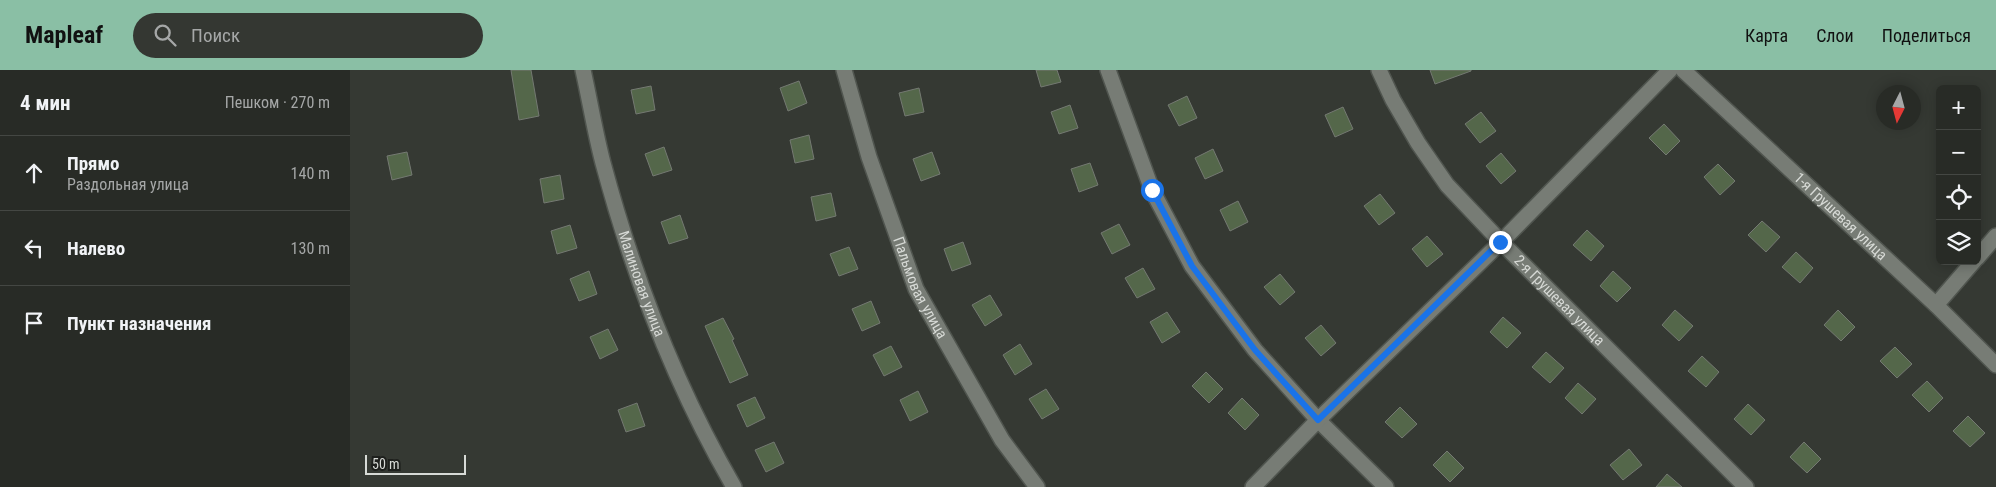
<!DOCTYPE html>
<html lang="ru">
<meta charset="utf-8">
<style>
body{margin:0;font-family:"Roboto Condensed",sans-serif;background:#343732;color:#f1f3f6}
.controls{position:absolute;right:15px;top:15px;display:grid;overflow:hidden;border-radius:8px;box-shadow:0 2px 12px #0003}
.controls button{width:45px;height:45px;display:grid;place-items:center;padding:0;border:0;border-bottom:1px solid #444743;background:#282b26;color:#f1f3f6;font:25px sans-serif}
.compass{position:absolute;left:1526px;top:15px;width:45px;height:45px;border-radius:50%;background:#282b26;box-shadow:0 2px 12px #0003;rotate:186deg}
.scale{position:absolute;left:15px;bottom:12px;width:101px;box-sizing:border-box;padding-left:5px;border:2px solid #d7dad6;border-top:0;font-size:14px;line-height:18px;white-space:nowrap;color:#d7dad6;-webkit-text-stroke:4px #1e201d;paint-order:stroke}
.stop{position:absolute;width:15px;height:15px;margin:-11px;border:4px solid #1a73e8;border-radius:50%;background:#fff}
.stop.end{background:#1a73e8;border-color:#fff;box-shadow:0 1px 5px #0008}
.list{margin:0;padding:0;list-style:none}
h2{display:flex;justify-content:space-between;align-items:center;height:65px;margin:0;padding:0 20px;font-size:21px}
h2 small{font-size:16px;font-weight:400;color:#a5a7a7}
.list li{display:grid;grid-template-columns:32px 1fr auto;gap:15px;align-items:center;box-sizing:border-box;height:75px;padding:0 20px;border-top:1px solid #444743}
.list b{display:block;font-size:19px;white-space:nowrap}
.list p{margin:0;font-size:16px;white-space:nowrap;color:#a5a7a7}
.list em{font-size:16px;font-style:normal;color:#a5a7a7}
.icon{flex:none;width:28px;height:28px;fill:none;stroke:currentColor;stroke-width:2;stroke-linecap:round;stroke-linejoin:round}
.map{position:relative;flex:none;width:1646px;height:417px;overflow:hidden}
header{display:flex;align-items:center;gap:30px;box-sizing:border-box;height:70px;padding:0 25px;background:#8abfa5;color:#111}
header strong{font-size:24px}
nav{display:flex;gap:28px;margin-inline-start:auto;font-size:18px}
.search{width:350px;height:45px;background:#343732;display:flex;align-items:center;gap:12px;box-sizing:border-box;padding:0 18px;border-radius:28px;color:#a5a7a7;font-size:19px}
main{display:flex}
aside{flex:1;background:#282b26}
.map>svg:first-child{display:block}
.building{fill:#54674a;stroke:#747972}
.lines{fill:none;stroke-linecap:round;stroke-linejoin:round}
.minor-casing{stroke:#50554f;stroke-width:18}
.minor{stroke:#777c75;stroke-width:15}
.route{stroke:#1a73e8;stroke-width:6}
.labels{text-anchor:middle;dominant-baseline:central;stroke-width:5;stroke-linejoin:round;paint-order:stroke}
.street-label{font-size:15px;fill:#d7dad6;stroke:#1e201d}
</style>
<header>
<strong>Mapleaf</strong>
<div class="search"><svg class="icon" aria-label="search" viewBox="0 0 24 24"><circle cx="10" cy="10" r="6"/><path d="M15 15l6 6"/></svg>Поиск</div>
<nav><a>Карта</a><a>Слои</a><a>Поделиться</a></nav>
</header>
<main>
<aside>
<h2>4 мин<small>Пешком · 270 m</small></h2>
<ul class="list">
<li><svg class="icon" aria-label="ahead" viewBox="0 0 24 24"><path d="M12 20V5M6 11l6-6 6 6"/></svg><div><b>Прямо</b><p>Раздольная улица</p></div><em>140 m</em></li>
<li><svg class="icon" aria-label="left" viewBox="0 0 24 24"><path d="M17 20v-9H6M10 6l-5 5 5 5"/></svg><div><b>Налево</b></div><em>130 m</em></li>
<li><svg class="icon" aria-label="arrive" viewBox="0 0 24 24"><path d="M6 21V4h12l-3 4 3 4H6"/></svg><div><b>Пункт назначения</b></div></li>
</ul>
</aside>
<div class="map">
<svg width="1646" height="417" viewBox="0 0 1646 417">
<rect width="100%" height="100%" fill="#353933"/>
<g class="building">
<polygon points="161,0 181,0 189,46 169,50"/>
<polygon points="686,0 707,0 711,12 691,17"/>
<polygon points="1080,0 1121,0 1121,1 1085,14"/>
<polygon points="449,11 457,33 438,41 430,18"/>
<polygon points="301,16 305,40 286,44 281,20"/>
<polygon points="569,18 574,42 555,46 549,23"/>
<polygon points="837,26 847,48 829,56 818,35"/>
<polygon points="720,35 728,58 709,64 701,42"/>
<polygon points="993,37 1003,59 985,67 975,45"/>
<polygon points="1131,42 1146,61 1130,73 1115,54"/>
<polygon points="1314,54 1330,71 1316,85 1299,68"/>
<polygon points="459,65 464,89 445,93 440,70"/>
<polygon points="314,77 322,100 303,106 295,84"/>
<polygon points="863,79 873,101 855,109 845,88"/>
<polygon points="57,82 62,105 42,110 37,86"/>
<polygon points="582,82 590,104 571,111 563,89"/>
<polygon points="1151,83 1166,101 1151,114 1136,96"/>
<polygon points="740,93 748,115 729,122 721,99"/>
<polygon points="1368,94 1385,111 1370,125 1354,107"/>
<polygon points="210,105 214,129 194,133 190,109"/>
<polygon points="481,123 486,146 466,151 461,127"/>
<polygon points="1030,124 1045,143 1029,155 1014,136"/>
<polygon points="888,131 898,152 880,161 870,140"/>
<polygon points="330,145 338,168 319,174 311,152"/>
<polygon points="1412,151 1430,167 1416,182 1398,165"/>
<polygon points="769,154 780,175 762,184 751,163"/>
<polygon points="220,155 227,178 207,184 201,161"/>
<polygon points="1237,160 1254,176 1241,191 1223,175"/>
<polygon points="1077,166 1093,184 1077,197 1062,179"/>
<polygon points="613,172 621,194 602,201 594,179"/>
<polygon points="499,177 508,199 489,206 480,184"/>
<polygon points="1446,182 1463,198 1450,213 1432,197"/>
<polygon points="793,198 805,219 787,228 775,208"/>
<polygon points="239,201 247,224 229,231 220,209"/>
<polygon points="1263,201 1281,218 1267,232 1250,216"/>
<polygon points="930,204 945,222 930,235 914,217"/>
<polygon points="640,225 652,245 635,256 622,235"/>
<polygon points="521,231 530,253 512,261 502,239"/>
<polygon points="1325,240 1343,256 1329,271 1312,255"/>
<polygon points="1488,240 1505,257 1491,271 1474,255"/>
<polygon points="817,242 830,262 812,273 800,252"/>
<polygon points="1153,247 1171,263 1157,278 1140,262"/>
<polygon points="373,248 384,269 382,270 398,305 380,313 355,256"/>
<polygon points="971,255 986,273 971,286 955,268"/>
<polygon points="258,259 268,280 250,289 240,267"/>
<polygon points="670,274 682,294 665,305 653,285"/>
<polygon points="541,276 552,297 534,306 523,285"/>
<polygon points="1545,277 1562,294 1547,308 1530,291"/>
<polygon points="1196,282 1214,298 1200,313 1182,297"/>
<polygon points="1352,286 1369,302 1356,317 1338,301"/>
<polygon points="856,302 873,319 859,333 842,316"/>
<polygon points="1577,311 1593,328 1579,342 1562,325"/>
<polygon points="1228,313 1246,329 1232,344 1215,328"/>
<polygon points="696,319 709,339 692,349 679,329"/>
<polygon points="568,321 578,342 560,351 550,330"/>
<polygon points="405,327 415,348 397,357 387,335"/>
<polygon points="892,328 909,345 895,360 878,343"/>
<polygon points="287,333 295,356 276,362 268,340"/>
<polygon points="1398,334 1415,350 1401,365 1384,349"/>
<polygon points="1050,337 1067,354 1052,368 1035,352"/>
<polygon points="1618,346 1635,363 1620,377 1603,361"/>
<polygon points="424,372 434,393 416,402 405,380"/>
<polygon points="1454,372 1471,389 1457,403 1440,387"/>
<polygon points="1279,379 1292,395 1273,410 1260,395"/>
<polygon points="1097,381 1114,398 1100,412 1083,395"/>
<polygon points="1317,404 1332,417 1306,417"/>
</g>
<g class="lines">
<g class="minor-casing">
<g id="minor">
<path id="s1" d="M233,0C240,31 245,63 253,93C283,205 326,317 384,417"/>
<path id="s2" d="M494,0L519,87L566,219L652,370L687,417"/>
<polyline points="758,0 802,120 842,196 905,280 968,350 1036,417"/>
<path id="s3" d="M1029,0L1043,30L1068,73L1097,115L1151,172L1396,417"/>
<path id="s4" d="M1333,0L1586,235L1646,295"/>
<polyline points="1627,188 1646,166"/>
<polyline points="1586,235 1624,191"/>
<polyline points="903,417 968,350 1151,172 1320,0"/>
</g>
</g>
<use href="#minor" class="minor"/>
</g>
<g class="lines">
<polyline class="route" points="802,120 842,196 905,280 968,350 1150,172"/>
</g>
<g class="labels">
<g class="street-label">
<text stroke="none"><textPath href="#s4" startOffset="215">1-я Грушевая улица</textPath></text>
<text stroke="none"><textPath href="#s1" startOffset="222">Малиновая улица</textPath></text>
<text stroke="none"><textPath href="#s2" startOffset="231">Пальмовая улица</textPath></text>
<text stroke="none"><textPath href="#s3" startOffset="295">2-я Грушевая улица</textPath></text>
</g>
</g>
</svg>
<div class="controls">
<button>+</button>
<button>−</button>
<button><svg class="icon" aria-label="locate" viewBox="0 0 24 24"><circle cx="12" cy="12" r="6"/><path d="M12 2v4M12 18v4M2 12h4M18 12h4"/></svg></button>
<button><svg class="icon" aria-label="layers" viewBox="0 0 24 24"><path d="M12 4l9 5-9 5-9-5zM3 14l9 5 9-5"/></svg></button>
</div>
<svg class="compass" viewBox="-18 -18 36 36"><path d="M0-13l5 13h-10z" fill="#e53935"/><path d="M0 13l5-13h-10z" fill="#a5a7a7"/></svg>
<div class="scale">50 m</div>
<div class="stop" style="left:802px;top:120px"></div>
<div class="stop end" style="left:1150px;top:172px"></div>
</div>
</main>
